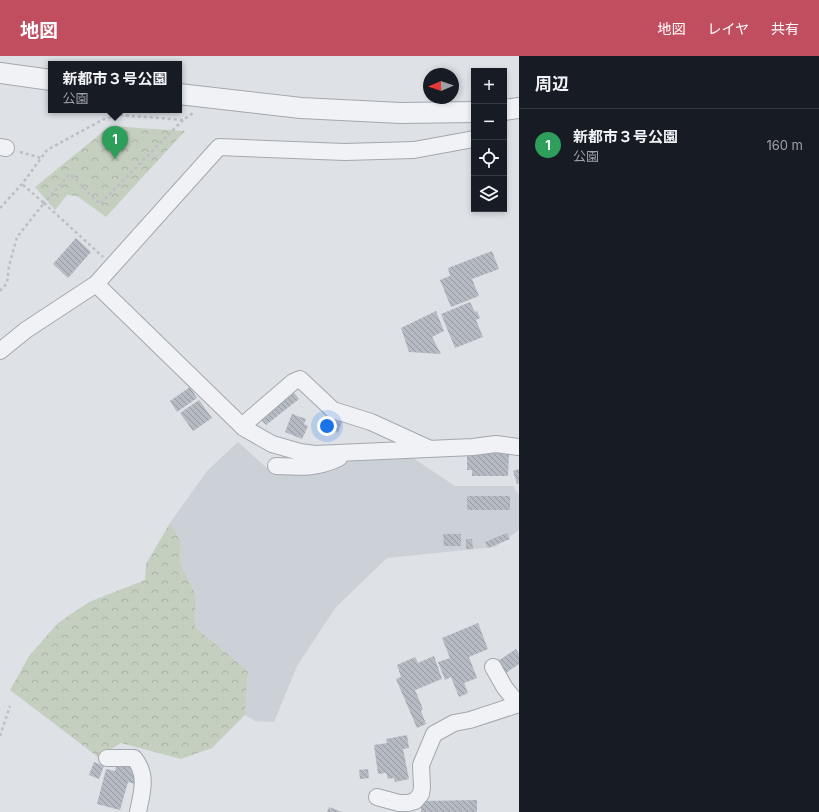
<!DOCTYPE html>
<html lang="ja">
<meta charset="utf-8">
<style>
body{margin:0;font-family:Inter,"Noto Sans JP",sans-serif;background:#242831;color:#f1f3f6}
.controls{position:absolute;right:12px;top:12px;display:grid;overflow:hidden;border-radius:0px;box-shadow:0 2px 6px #0003}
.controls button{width:36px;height:36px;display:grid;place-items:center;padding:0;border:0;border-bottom:1px solid #363941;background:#171b24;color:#f1f3f6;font:20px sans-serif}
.compass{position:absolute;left:423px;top:12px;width:36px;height:36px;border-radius:50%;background:#171b24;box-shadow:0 2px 6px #0003;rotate:268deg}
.you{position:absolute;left:327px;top:370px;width:14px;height:14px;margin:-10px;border:3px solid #fff;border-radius:50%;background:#1a73e8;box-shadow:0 0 0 6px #1a73e833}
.badge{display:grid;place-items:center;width:26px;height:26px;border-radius:50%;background:#c04e5f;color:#fff;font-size:13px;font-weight:700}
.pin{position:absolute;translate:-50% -33px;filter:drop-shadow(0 1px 2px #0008)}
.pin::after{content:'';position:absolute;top:21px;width:14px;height:12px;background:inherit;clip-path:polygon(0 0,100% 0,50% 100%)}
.popup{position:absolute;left:48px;top:5px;width:134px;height:52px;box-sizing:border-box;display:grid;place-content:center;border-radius:0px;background:#171b24;filter:drop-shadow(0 1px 3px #0005);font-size:13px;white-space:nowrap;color:#9ea1a6}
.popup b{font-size:15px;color:#f1f3f6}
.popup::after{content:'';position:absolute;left:50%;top:100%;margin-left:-8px;border:8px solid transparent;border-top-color:#171b24}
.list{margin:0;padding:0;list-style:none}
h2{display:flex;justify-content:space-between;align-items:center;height:52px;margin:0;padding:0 16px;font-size:17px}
h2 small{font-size:13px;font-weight:400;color:#9ea1a6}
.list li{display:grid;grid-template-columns:26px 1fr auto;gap:12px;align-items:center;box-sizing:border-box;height:72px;padding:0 16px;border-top:1px solid #363941}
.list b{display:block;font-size:15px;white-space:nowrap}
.list p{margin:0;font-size:13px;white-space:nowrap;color:#9ea1a6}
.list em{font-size:13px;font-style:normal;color:#9ea1a6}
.icon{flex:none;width:22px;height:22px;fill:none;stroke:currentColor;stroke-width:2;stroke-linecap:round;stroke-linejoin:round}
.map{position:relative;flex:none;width:519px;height:756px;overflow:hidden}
header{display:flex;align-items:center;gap:24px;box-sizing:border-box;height:56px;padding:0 20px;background:#c04e5f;color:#fff}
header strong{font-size:19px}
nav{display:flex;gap:22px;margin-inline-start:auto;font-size:14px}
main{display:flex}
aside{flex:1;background:#171b24}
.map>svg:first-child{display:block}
.built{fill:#ccd0d7}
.forest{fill:url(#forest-crowns)}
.building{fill:url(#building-back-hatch)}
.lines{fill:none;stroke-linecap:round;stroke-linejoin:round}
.minor-casing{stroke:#a4a8af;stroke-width:18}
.tertiary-casing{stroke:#a4a8af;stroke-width:22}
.path{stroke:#bcbfc5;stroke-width:2.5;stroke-dasharray:3 3;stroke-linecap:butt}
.minor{stroke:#f0f2f5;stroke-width:16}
.tertiary{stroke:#f0f2f5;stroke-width:20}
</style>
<header>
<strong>地図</strong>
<nav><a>地図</a><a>レイヤ</a><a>共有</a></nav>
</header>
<main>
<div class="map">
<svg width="519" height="756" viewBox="0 0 519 756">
<defs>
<pattern id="forest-crowns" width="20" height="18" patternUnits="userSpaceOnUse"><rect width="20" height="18" fill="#c4cfc0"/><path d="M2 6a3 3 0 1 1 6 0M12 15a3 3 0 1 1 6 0" fill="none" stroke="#a8b2a6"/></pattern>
<pattern id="building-back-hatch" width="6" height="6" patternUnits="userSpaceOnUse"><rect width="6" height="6" fill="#b6bac2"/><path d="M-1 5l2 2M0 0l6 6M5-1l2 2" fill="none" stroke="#94989f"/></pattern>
</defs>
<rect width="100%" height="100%" fill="#dee1e6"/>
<polygon class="built" points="238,386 268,413 290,416 321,415 349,404 407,398 455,430 513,430 519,439 519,474 495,491 387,502 336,551 297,610 274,666 255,665 245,659 248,615 195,571 195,537 180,507 180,485 170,467 207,415"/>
<g class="forest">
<polygon points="110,70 185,75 106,161 77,140 67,139 55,154 35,131"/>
<polygon points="170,467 180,484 180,507 195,537 195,571 248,615 245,659 212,692 181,703 121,687 98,701 10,634 29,600 58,567 89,546 145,524 146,508"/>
</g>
<g class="building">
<polygon points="76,182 91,196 68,222 53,208"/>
<polygon points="492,195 499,213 472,223 479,240 451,251 440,224 450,220 448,212"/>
<polygon points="470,246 475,256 477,255 480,262 476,264 483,281 455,292 441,258"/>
<polygon points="436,255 444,275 432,281 441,298 409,296 401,272"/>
<polygon points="190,331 197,342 177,356 170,345"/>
<polygon points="291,333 299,343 266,369 258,360"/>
<polygon points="199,344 212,362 193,375 180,357"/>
<polygon points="292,358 306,363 304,368 308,370 302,383 285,376"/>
<polygon points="328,358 343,363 338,377 323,371"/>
<polygon points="467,396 509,397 508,420 472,420 472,414 467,414"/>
<polygon points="519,413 519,427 517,428 513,415"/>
<rect x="467" y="440" width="43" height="14"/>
<polygon points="507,477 510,483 488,492 485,486"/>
<polygon points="443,478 461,478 461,490 444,490"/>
<polygon points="466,483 472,483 473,493 466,493"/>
<polygon points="478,567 488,593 469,601 477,622 464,627 468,637 459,641 451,621 445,624 438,606 450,602 442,582"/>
<polygon points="516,593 519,598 519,608 503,619 495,607"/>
<polygon points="434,600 442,623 415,634 423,653 421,655 426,668 417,672 396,623 401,621 397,609 415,601 418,607"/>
<polygon points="407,679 409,692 403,693 409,723 395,726 394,722 388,723 386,717 378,718 374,689 387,687 386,683"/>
<polygon points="94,706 104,710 99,723 89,719"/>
<polygon points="117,707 134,712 133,716 138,718 135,728 128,726 120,754 97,748 106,713 115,715"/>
<polygon points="368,713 369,722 360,723 359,714"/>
<polygon points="477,744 477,756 421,756 421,745"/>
<polygon points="329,751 342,756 327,756"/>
</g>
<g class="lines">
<g class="minor-casing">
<g id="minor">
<polyline points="0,91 6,92"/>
<polyline points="96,228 244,372 272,388 300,396 315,398 473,391 496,388 519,391"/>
<polyline points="0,295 26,274 96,228 219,91 345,96 414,94 474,83"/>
<polyline points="242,370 293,326 300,323 333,354 371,366 428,392"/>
<path d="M276,410C300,411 316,413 339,402"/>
<polyline points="493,611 505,632 518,648"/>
<path d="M107,702H134C148,719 142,736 138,756"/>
<polyline points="377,741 399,747 408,747 415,745 421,738 422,731 421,709 434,678 454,667 470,664 519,648"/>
</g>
</g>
<g class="tertiary-casing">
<g id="tertiary">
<polyline points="0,17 51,24"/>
<polyline points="179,38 301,52 401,57 474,56"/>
<polyline points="504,54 519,52"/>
</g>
</g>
<g class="path">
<polyline points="20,96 41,102"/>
<polyline points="44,147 103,201"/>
<polyline points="43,148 70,118 100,148 183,64"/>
<polyline points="0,152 22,128 47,94 104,63 120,59 183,64 193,57"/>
<polyline points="0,235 7,227 9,210 17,181 44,147 22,128"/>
<polyline points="0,680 10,650"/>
</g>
<use href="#minor" class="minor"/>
<use href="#tertiary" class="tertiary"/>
</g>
</svg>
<div class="controls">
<button>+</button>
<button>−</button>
<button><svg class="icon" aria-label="locate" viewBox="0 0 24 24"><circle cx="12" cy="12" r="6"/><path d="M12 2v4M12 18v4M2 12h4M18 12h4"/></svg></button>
<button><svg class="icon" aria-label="layers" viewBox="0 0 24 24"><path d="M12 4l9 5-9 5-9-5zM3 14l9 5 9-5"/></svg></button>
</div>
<svg class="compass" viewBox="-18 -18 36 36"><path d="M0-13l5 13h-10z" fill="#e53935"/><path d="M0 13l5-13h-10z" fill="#9ea1a6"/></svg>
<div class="you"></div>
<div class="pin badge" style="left:115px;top:103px;background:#2e9e5b">1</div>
<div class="popup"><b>新都市３号公園</b>公園</div>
</div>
<aside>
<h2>周辺<small></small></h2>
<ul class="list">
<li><span class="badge" style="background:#2e9e5b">1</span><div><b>新都市３号公園</b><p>公園</p></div><em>160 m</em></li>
</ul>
</aside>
</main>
